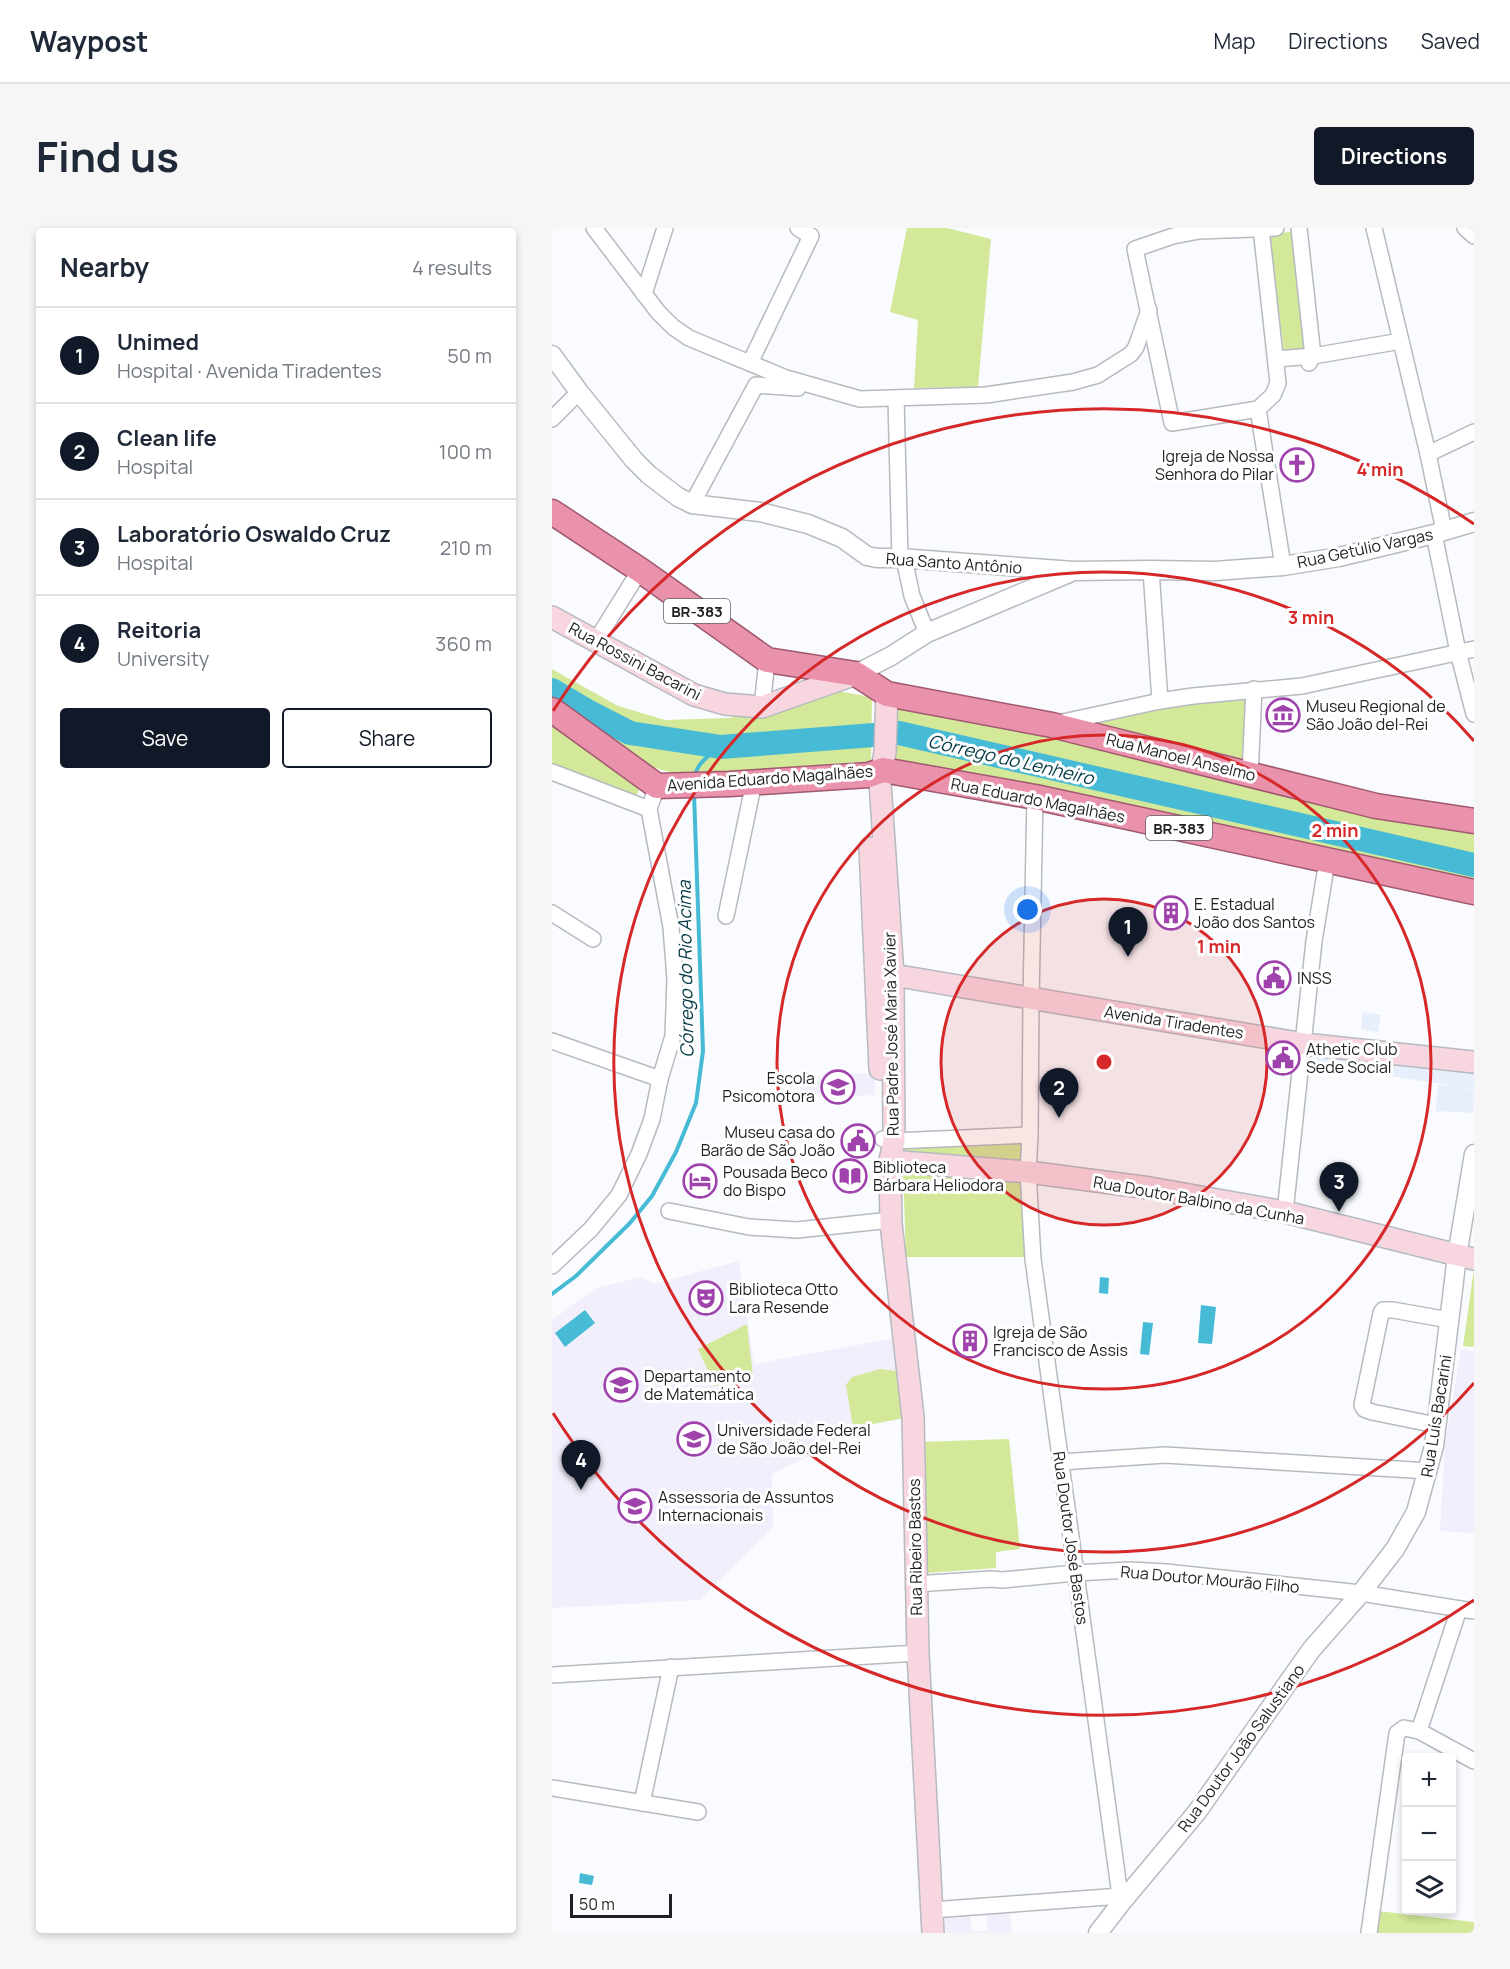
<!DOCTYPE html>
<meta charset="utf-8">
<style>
body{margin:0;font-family:Manrope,sans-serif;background:#f6f6f7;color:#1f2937}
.controls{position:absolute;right:18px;bottom:18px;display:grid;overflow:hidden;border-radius:6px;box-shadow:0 3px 9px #0003}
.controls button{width:54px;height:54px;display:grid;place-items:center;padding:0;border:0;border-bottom:2px solid #e0e1e3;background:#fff;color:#1f2937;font:30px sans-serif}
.scale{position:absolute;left:18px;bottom:15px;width:102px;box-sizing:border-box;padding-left:6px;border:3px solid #1f2023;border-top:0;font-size:16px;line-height:21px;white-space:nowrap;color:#1f2023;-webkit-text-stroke:4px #fff;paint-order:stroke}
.you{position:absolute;left:476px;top:682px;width:21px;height:21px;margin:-15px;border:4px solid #fff;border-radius:50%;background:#1a73e8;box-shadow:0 0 0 9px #1a73e833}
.badge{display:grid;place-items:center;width:39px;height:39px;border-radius:50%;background:#111827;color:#fff;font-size:20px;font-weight:700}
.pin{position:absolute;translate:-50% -50px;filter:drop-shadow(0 2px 3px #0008)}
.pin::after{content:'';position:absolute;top:32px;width:21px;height:18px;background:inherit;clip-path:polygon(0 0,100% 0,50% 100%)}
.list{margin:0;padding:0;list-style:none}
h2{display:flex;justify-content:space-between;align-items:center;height:78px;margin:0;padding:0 24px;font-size:26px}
h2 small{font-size:20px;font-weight:400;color:#747a83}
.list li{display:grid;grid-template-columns:39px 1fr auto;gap:18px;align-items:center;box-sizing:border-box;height:96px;padding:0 24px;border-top:2px solid #e0e1e3}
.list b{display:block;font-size:22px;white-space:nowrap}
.list p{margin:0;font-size:20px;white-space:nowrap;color:#747a83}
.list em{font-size:20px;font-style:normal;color:#747a83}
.actions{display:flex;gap:12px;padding:18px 24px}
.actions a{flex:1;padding:14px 0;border:2px solid #111827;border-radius:6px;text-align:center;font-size:21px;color:#111827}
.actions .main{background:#111827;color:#fff}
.icon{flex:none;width:33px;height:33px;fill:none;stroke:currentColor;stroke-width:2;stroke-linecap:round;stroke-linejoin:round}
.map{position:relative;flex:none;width:922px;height:1705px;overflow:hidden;border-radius:6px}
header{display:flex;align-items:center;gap:36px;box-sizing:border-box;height:84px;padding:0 30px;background:#fff;border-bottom:2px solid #e0e1e3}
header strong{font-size:28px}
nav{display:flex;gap:33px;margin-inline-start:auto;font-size:21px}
.intro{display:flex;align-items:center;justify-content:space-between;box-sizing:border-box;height:144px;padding:0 36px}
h1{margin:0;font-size:42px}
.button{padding:15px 27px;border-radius:6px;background:#111827;color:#fff;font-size:21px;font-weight:700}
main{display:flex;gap:36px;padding:0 36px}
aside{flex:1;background:#fff;border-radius:6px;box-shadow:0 3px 9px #0003}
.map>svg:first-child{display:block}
.built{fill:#e7effd}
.education{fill:#f1effc}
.green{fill:#d3e899}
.water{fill:#47bad5}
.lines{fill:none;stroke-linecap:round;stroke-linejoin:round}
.stream{stroke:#47bad5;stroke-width:4}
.river{stroke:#47bad5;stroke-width:24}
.minor-casing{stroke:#b6bac1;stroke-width:18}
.tertiary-casing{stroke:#b6bac1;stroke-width:21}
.secondary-casing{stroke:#b6bac1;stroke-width:24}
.trunk-casing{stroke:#a0596f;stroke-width:27}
.minor{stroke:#fff;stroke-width:15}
.tertiary{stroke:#fff;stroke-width:18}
.secondary{stroke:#f7d6e0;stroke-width:21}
.trunk{stroke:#ea92ac;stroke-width:24}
.ring{fill:none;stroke:#d62828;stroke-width:3}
.labels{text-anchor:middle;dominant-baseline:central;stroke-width:6;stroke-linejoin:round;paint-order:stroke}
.shield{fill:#fff;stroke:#626365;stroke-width:1.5}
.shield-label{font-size:15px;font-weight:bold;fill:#1f2023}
.poi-label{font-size:16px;fill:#1f2023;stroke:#fff;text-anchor:start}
.street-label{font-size:16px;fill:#1f2023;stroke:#fff}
.water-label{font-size:18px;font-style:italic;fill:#043a46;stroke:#fff}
.centre{fill:#d62828;stroke:#fff;stroke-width:3}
.ring-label{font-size:18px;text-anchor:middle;font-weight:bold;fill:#d62828;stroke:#fff;stroke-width:6;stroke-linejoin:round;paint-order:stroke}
</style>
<header>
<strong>Waypost</strong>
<nav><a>Map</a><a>Directions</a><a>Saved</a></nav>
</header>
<div class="intro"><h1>Find us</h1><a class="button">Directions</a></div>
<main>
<aside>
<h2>Nearby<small>4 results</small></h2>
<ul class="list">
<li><span class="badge">1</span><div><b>Unimed</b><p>Hospital · Avenida Tiradentes</p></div><em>50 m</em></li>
<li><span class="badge">2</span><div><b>Clean life</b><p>Hospital</p></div><em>100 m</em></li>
<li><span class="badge">3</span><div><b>Laboratório Oswaldo Cruz</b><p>Hospital</p></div><em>210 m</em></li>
<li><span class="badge">4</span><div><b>Reitoria</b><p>University</p></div><em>360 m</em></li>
</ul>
<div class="actions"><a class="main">Save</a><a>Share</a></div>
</aside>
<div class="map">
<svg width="922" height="1705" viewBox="0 0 922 1705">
<rect width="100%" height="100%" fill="#f9fbfe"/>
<g class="built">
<polygon points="811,784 829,787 826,804 809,801"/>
<polygon points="763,817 922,842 922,861 912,860 922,862 921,885 884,883 886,857 903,858 759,836"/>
</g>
<g class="education">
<polygon points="277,842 286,842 286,845 323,846 323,867 280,869 266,865 261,868 248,867 249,851 265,853 266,850 271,851 271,846 277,846"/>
<polygon points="187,1033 202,1136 343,1110 357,1189 301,1200 269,1222 220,1246 221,1299 148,1372 0,1380 0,1092 44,1060 89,1049 102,1056"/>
<polygon points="909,1122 922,1123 922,1305 888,1303 893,1216"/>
<polygon points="457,1681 460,1705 394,1705 392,1687 417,1684 420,1704 436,1702 434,1684"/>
</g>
<g class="green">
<polygon points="355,0 395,0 439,11 426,159 362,160 366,92 338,84"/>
<polygon points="743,3 759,121 732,124 717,7"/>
<polygon points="0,441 66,478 113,492 178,490 280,462 308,467 320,470 319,533 128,547 100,539 0,476"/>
<polygon points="699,464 695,537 519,497"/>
<polygon points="340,473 922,605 922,666 339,534"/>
<polygon points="0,496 88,559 84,569 78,570 0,536"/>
<polygon points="471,912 471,941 352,929 353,919"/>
<polygon points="351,942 470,950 475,1029 354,1029"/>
<polygon points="922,1041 922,1119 911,1118"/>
<polygon points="195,1096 201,1149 163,1158 146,1121"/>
<polygon points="328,1141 353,1144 357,1189 301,1200 294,1157 300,1149"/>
<polygon points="457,1211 468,1321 444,1324 444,1340 376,1345 367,1214"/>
<polygon points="826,1683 922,1694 922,1705 822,1705"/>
</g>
<g class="water">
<polygon points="548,1049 557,1050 556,1066 547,1065"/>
<polygon points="649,1077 664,1079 660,1116 646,1115"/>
<polygon points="33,1082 43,1095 13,1119 3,1105"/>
<polygon points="591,1094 601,1095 597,1127 588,1126"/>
<polygon points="28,1645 42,1648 40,1657 27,1655"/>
</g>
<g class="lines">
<g class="stream">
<path d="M143,548C145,535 158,526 169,519"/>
<polyline points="0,1066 24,1048 78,995 100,968 124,924 144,875 151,823 142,565"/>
</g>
<polyline class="river" points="0,462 37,484 78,505 169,519 347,505 922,637"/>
<g class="minor-casing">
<g id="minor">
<polyline points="42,0 106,84 121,99 137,110 234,150 308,171 434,167 521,154 546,147 579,126 584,119 597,82"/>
<polyline points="747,0 761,128 757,135"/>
<polyline points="822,0 876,226 892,303"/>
<polyline points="913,0 922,8"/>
<polyline points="92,66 113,0"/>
<polyline points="724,131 761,128 849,113"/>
<polyline points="198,135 259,8 246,0"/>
<polyline points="344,171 348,330 353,335 360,368 375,405"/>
<polyline points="706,181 620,195 583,21 621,8 647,3 724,0"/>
<polyline points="706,181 721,167 726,155 709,0"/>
<polyline points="706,181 731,338"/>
<polyline points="0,191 27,164"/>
<polyline points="876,226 922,204"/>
<polyline points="140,276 204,157 246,160"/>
<polyline points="882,306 906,424 922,486"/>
<polyline points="599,342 608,473"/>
<polyline points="44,413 88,342"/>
<polyline points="210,479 215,432"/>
<polyline points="506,495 608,473 641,468 750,458 922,421"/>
<polyline points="0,544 97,581"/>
<polyline points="698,547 702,461"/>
<polyline points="483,569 479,771 478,907 476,944 481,1031 569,1675"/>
<polyline points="0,685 41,711"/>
<polyline points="174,688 202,554"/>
<polyline points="0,813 108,851"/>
<polyline points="331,911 342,913 478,907"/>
<polyline points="117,983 197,999 245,1002 339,992"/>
<polyline points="733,984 762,713 775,633"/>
<polyline points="0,1038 39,1001 67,967 87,926 100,891 108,851 121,808 123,751 119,699 97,581 105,558"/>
<polyline points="884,1197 820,1184 812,1181 810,1177 829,1085 831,1082 841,1082 897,1092"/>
<polyline points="509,1234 613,1227 877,1243"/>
<polyline points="363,1356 439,1351 451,1352 523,1345 578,1342 614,1344 809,1365 922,1383"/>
<polyline points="0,1447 366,1425"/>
<polyline points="867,1503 907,1381"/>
<polyline points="0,1560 146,1584"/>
<polyline points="90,1575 119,1439"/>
<polyline points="380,1682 569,1668"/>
<polyline points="817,1705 845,1505 852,1500 867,1503 922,1533"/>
</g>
</g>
<g class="tertiary-casing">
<g id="tertiary">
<polyline points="0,127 27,164 82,232 97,247 126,269 140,276 208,284 256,296 290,310 315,328 325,330 348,330 522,343 599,342 663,343 731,338 787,329 882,306 922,294"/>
<polyline points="304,446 339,428 375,405 517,345"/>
<polyline points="546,1705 569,1675 645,1584 759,1422 809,1365 843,1321 864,1284 882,1218 905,1028 922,926"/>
</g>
</g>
<g class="secondary-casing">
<g id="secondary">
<polyline points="0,389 142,467 173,476 210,479 304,446"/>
<polyline points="335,466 333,524 328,554 341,747 342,913 338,933 339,995 361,1189 366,1425 381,1705"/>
<polyline points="318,620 328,841"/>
<polyline points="324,746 341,747 752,816 922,834"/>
<polyline points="338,933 476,944 598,960 733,984 922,1031"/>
</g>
</g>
<g class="trunk-casing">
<g id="trunk">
<polyline points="0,284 88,342 215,432 304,446 335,466 500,497 824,578 922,593"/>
<polyline points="0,482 105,558 177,556 317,547 331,542 483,569 922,664"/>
</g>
</g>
<use href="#minor" class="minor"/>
<use href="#tertiary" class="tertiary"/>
<use href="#secondary" class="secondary"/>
<use href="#trunk" class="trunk"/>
</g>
<circle cx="552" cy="834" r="163" fill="#d62828" fill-opacity=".12"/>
<g class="ring">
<circle cx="552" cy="834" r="163"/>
<circle cx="552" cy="834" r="327"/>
<path d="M922 1155A490 490 0 1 1 922 513"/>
<path d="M922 1372A653 653 0 0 1 1 1185M1 483A653 653 0 0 1 922 296"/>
</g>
<defs>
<g id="church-ring" transform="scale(1.725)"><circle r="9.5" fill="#fff" stroke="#9f42ac" stroke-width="1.5"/><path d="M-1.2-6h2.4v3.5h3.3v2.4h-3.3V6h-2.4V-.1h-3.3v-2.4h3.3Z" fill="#9f42ac"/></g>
<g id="museum-ring" transform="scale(1.725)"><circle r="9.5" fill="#fff" stroke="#9f42ac" stroke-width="1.5"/><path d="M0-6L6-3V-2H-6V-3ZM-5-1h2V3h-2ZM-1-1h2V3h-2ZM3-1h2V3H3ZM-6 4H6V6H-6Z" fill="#9f42ac"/></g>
<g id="building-ring" transform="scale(1.725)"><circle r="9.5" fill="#fff" stroke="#9f42ac" stroke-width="1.5"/><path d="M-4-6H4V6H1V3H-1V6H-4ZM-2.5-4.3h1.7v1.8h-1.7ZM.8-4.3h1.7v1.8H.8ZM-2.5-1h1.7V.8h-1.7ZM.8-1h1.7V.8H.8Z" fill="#9f42ac"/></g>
<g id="civic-ring" transform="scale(1.725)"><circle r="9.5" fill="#fff" stroke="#9f42ac" stroke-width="1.5"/><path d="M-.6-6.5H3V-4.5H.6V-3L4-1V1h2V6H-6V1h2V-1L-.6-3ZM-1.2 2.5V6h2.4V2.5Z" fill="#9f42ac"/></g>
<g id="school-ring" transform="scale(1.725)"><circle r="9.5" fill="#fff" stroke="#9f42ac" stroke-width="1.5"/><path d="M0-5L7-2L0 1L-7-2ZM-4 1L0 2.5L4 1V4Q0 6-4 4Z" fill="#9f42ac"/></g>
<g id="library-ring" transform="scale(1.725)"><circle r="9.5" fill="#fff" stroke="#9f42ac" stroke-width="1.5"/><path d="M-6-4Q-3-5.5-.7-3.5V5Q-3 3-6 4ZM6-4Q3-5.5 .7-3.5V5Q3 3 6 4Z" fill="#9f42ac"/></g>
<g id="hotel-ring" transform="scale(1.725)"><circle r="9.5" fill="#fff" stroke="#9f42ac" stroke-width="1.5"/><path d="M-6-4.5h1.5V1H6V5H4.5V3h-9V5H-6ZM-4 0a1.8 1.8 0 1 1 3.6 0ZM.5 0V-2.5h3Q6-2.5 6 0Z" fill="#9f42ac"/></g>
<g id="theatre-ring" transform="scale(1.725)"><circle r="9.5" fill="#fff" stroke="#9f42ac" stroke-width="1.5"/><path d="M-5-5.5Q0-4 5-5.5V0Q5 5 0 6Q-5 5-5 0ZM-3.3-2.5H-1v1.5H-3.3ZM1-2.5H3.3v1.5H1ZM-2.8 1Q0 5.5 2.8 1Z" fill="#9f42ac"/></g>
<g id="university-ring" transform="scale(1.725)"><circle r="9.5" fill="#fff" stroke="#9f42ac" stroke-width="1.5"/><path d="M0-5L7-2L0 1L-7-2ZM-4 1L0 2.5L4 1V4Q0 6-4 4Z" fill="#9f42ac"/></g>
</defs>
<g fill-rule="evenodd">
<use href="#church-ring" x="745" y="237"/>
<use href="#museum-ring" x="731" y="487"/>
<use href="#building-ring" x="619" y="685"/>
<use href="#civic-ring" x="722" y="750"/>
<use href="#civic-ring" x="731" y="830"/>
<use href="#school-ring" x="286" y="859"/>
<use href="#civic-ring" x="306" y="913"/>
<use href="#library-ring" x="298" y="948"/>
<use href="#hotel-ring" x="148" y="953"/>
<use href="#theatre-ring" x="154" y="1070"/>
<use href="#building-ring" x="418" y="1113"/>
<use href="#university-ring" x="69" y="1157"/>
<use href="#university-ring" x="142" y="1211"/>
<use href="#university-ring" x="83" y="1278"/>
</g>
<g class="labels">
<g class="shield">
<rect x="112" y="371" width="66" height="24" rx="4.5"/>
<rect x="594" y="588" width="66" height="24" rx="4.5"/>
</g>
<g class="shield-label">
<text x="145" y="383">BR-383</text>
<text x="627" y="600">BR-383</text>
</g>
<g class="poi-label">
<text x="722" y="228" text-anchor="end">Igreja de Nossa<tspan x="722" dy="18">Senhora do Pilar</tspan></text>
<text x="754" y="478">Museu Regional de<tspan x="754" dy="18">São João del-Rei</tspan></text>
<text x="642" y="676">E. Estadual<tspan x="642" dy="18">João dos Santos</tspan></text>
<text x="745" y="750">INSS</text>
<text x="754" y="821">Athetic Club<tspan x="754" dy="18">Sede Social</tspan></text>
<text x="263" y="850" text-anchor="end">Escola<tspan x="263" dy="18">Psicomotora</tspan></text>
<text x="283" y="904" text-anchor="end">Museu casa do<tspan x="283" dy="18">Barão de São João</tspan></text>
<text x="321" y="939">Biblioteca<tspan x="321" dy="18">Bárbara Heliodora</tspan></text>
<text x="171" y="944">Pousada Beco<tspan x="171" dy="18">do Bispo</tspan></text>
<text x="177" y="1061">Biblioteca Otto<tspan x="177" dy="18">Lara Resende</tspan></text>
<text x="441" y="1104">Igreja de São<tspan x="441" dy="18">Francisco de Assis</tspan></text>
<text x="92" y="1148">Departamento<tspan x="92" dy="18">de Matemática</tspan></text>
<text x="165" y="1202">Universidade Federal<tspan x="165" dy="18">de São João del-Rei</tspan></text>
<text x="106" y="1269">Assessoria de Assuntos<tspan x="106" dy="18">Internacionais</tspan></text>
</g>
<g class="street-label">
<text transform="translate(813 320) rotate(-12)">Rua Getúlio Vargas</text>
<text transform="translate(402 335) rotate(4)">Rua Santo Antônio</text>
<text transform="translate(83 433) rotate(28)">Rua Rossini Bacarini</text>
<text transform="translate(629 529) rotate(14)">Rua Manoel Anselmo</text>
<text transform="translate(218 550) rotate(-4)">Avenida Eduardo Magalhães</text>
<text transform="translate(486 572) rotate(11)">Rua Eduardo Magalhães</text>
<text transform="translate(622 794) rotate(9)">Avenida Tiradentes</text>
<text transform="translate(339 806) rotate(-91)">Rua Padre José Maria Xavier</text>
<text transform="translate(647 972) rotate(10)">Rua Doutor Balbino da Cunha</text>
<text transform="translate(884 1188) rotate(-81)">Rua Luís Bacarini</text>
<text transform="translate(519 1310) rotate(82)">Rua Doutor José Bastos</text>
<text transform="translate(363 1319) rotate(-91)">Rua Ribeiro Bastos</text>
<text transform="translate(658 1351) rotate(5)">Rua Doutor Mourão Filho</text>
<text transform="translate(689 1520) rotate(-54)">Rua Doutor João Salustiano</text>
</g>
<g class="water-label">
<text transform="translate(459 531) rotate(13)">Córrego do Lenheiro</text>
<text transform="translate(133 741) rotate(-91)">Córrego do Rio Acima</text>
</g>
</g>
<circle cx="552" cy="834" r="9" class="centre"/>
<g class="ring-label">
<text x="828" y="248">4 min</text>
<text x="759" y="396">3 min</text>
<text x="783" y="609">2 min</text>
<text x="667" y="725">1 min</text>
</g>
</svg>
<div class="controls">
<button>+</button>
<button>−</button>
<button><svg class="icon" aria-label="layers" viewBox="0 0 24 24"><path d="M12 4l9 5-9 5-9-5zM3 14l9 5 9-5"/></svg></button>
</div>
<div class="scale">50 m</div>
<div class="you"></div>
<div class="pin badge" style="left:576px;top:729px">1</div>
<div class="pin badge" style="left:507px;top:890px">2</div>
<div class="pin badge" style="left:787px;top:984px">3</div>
<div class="pin badge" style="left:29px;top:1262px">4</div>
</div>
</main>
